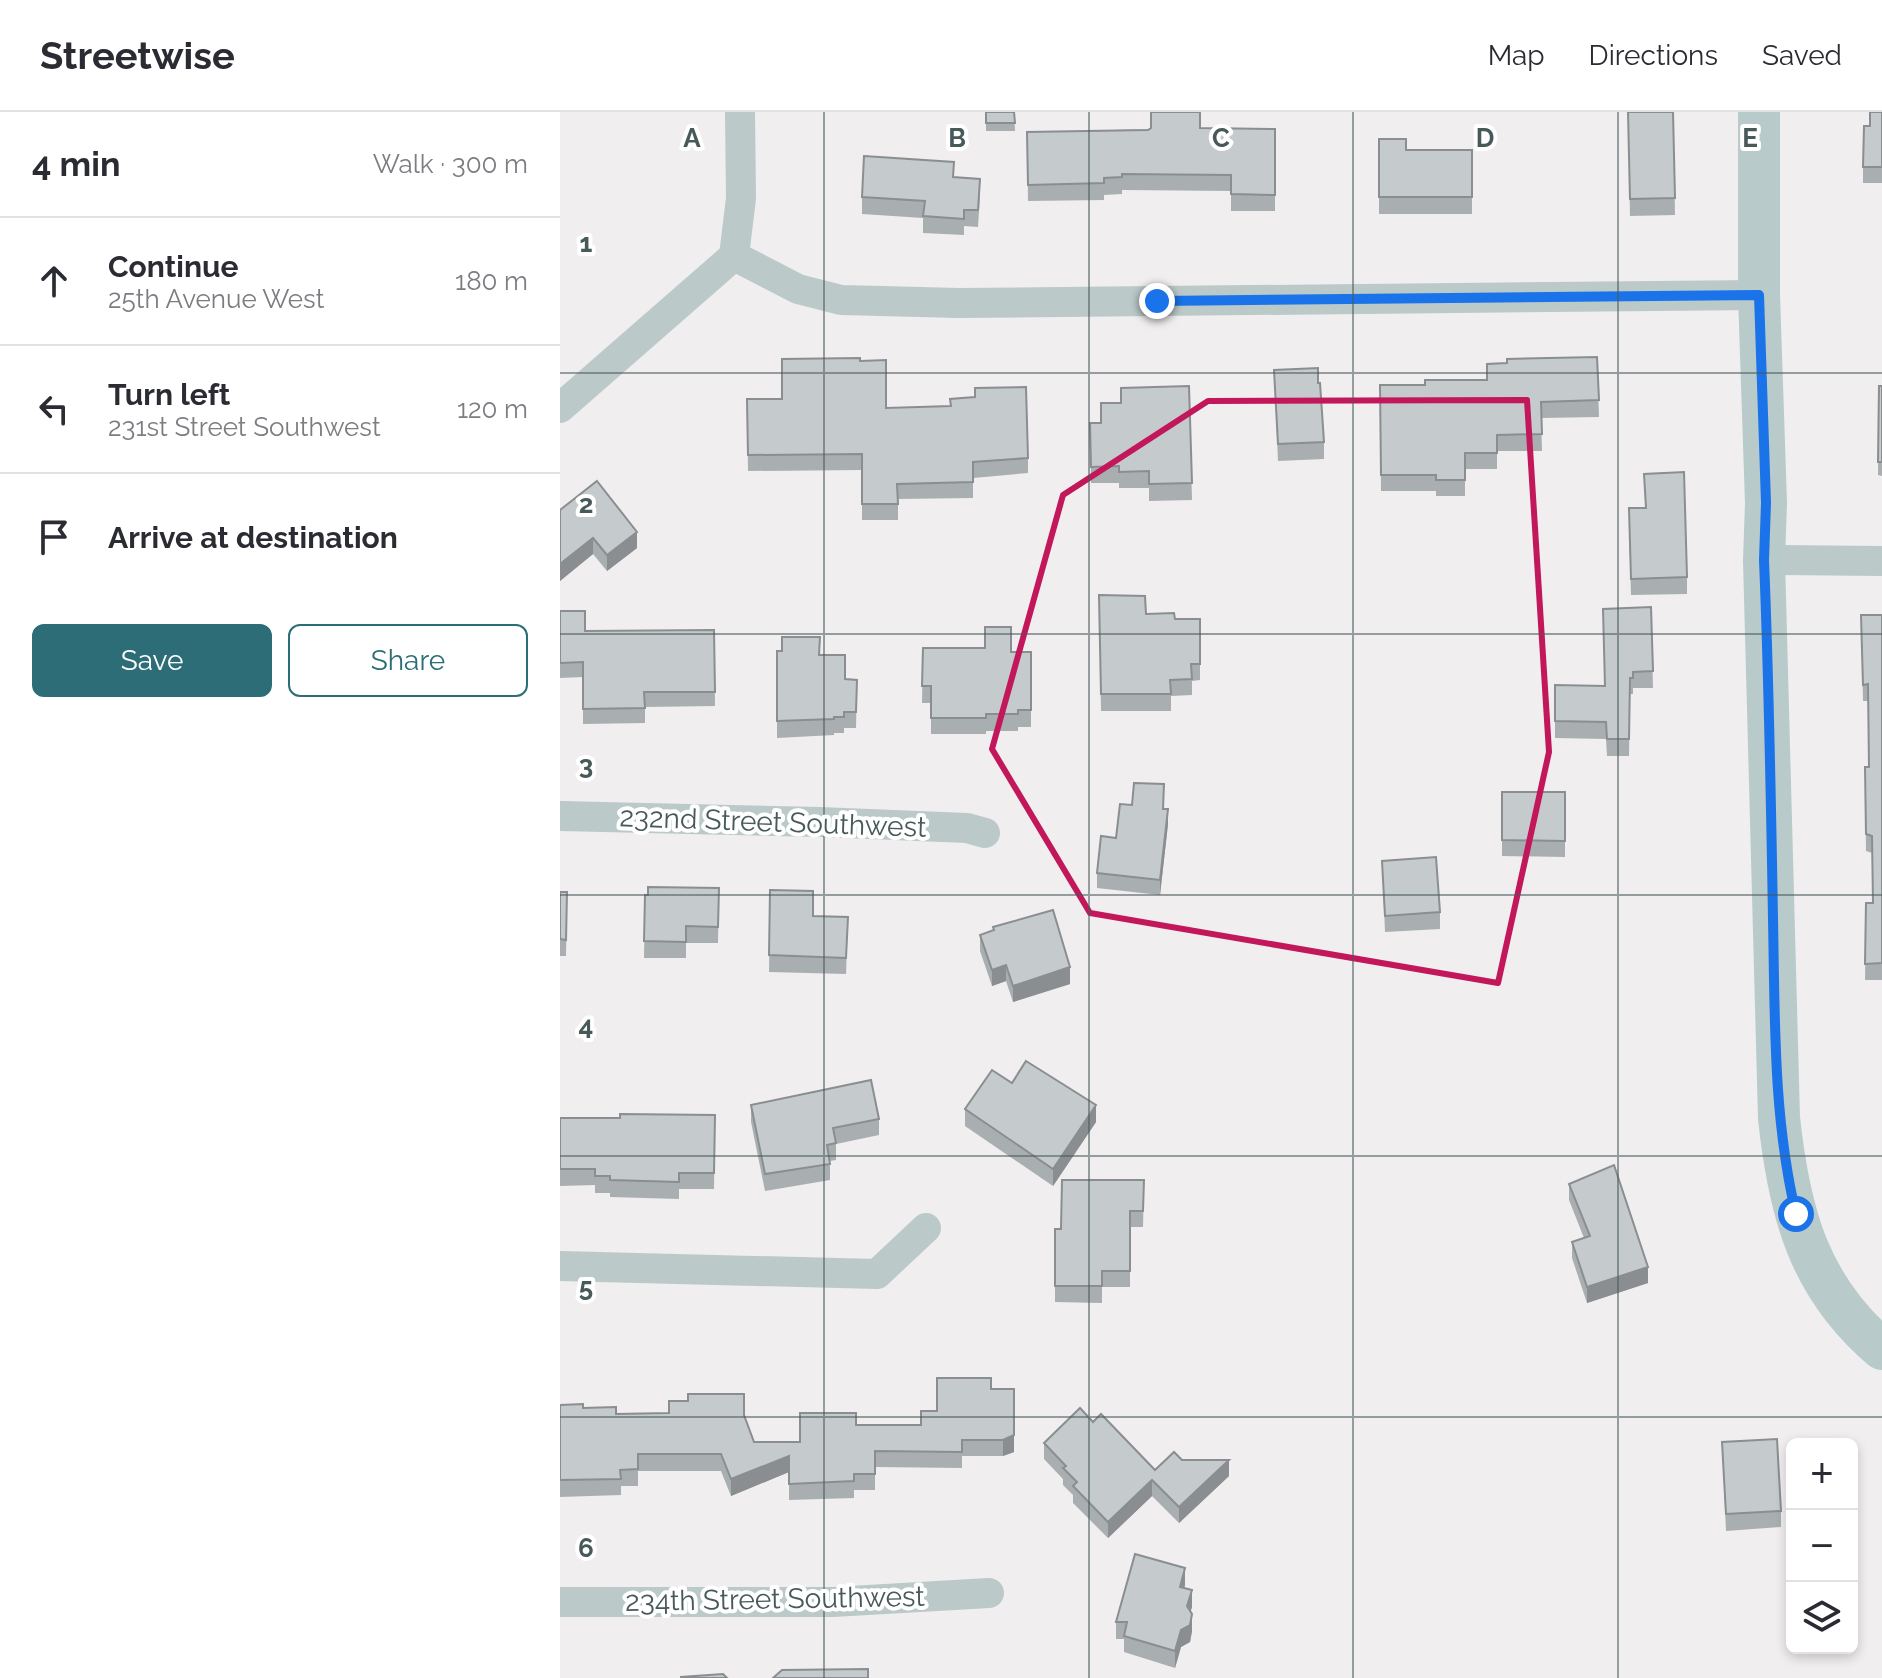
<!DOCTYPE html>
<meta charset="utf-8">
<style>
body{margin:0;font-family:Raleway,sans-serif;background:#f2f2f3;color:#2b2b33}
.controls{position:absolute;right:24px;bottom:24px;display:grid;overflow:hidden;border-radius:12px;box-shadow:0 4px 12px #0003}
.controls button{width:72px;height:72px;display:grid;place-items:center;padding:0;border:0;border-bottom:2px solid #e1e1e2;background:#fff;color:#2b2b33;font:40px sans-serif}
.stop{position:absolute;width:24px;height:24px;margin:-18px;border:6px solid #1a73e8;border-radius:50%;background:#fff}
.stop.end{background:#1a73e8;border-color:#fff;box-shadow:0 2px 8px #0008}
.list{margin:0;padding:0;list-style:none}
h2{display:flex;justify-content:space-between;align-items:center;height:104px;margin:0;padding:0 32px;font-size:34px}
h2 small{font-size:26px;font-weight:400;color:#7c7c81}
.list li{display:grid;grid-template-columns:52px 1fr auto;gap:24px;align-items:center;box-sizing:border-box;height:128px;padding:0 32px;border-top:2px solid #e1e1e2}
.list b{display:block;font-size:30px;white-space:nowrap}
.list p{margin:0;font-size:26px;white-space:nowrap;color:#7c7c81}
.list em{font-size:26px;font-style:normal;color:#7c7c81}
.actions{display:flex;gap:16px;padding:24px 32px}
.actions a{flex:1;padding:18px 0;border:2px solid #2c6d77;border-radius:12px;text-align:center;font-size:28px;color:#2c6d77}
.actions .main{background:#2c6d77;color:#fff}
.icon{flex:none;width:44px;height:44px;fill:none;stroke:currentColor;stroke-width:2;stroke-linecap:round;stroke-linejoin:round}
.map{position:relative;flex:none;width:1322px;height:1566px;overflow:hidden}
header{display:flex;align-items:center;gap:48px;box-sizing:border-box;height:112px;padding:0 40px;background:#fff;border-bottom:2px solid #e1e1e2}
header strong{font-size:38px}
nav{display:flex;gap:44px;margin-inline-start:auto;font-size:28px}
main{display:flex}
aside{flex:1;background:#fff}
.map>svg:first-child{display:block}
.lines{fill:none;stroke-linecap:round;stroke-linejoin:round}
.street{stroke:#bbc9c9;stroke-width:30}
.secondary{stroke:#b8caca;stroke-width:42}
.wall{fill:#a9afb0}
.shaded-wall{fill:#8a8e90}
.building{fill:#c5cbcd;stroke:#8a8e90;stroke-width:2}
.route{stroke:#1a73e8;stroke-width:10}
.marked{fill:none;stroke:#c2185b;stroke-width:6;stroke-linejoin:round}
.grid{fill:none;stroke:#485959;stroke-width:2;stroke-opacity:0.55}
.labels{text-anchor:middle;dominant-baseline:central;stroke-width:8;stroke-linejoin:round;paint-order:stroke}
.street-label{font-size:28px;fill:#485959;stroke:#fff}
.grid-label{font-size:26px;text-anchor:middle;font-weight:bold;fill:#485959;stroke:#fff;stroke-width:8;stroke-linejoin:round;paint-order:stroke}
</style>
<header>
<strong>Streetwise</strong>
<nav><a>Map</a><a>Directions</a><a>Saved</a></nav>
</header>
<main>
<aside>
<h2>4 min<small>Walk · 300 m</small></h2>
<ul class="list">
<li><svg class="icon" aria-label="ahead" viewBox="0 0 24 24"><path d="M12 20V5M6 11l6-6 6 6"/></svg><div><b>Continue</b><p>25th Avenue West</p></div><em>180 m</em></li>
<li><svg class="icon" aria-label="left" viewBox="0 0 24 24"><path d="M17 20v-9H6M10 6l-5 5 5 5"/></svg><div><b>Turn left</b><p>231st Street Southwest</p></div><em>120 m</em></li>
<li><svg class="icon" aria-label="arrive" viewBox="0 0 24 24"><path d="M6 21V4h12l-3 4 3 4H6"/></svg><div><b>Arrive at destination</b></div></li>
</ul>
<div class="actions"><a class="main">Save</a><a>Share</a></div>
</aside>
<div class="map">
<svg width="1322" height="1566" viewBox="0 0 1322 1566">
<rect width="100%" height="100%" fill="#f0eeef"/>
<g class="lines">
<g class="street">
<polyline points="174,144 238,177 281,188 399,191 1199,183"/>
<polyline points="174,144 181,86 180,0"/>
<polyline points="0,296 174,144"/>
<polyline points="1204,448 1322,449"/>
<polyline points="0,704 260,710 407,716 425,721"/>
<polyline points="0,1154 317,1162 366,1116"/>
<polyline points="0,1490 273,1490 429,1481"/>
</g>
<path class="secondary" d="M1199,0V183L1206,391L1204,448L1219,1006C1229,1099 1248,1174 1322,1237"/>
</g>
<g class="wall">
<polygon points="426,0 454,0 455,19 426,19"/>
<polygon points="1068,0 1113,0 1115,103 1070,104"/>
<polygon points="1322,0 1322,71 1303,71 1303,55 1310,14"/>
<polygon points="640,16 715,17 715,99 671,99 671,79 562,78 562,82 544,83 544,88 468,89 467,20"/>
<polygon points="819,27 846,38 912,38 912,102 819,102"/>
<polygon points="420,84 418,115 404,114 404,123 363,121 363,106 302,102 302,85"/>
<polygon points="1037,245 1039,305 981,306 982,339 937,339 937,357 905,357 905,384 876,384 876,379 821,379 820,273 865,273 927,268 947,251"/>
<polygon points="300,249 326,296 468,346 468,361 413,366 413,386 338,387 338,408 302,408 302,358 188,359 187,287 222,287"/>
<polygon points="714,258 764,330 764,347 718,349"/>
<polygon points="629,274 632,388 589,389 589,376 559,376 559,371 531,371 530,311 541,311 561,291"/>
<polygon points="1319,274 1322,274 1322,364 1318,363"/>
<polygon points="1085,396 1127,465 1127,482 1071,483 1069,413"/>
<polygon points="0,398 77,436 47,459 33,442 0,469"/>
<polygon points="539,483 586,502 615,507 640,507 640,568 632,569 632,583 611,584 611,599 541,599"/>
<polygon points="1091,495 1093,576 1073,576 1073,582 1070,582 1069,644 1047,644 1046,627 995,626 995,573 1045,574"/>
<polygon points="0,499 25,519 154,518 155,594 85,595 85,611 23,612 23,565 0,566"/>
<polygon points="1301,503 1322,503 1322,868 1305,868 1306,791 1312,791 1312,741 1306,739 1305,655 1309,655 1308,589 1303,589"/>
<polygon points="363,536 471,540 471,615 458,615 458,619 426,619 426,622 371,622 371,591 362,591"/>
<polygon points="217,539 260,543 285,567 297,568 296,616 284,616 284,621 274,621 274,623 217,626"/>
<polygon points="942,680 1005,680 1005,745 942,744"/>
<polygon points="604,697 608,712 600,783 537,776 537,761 556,726"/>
<polygon points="822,749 880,800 880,817 825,820"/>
<polygon points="159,776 158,831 126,831 126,846 84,846 85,783"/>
<polygon points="210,778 253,804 288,805 286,862 209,860"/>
<polygon points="0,780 7,780 6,844 0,844"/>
<polygon points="433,815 510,872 453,890 446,869 432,874 420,839 420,823 433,818"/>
<polygon points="452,971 536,1010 493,1074 405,1014 405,997"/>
<polygon points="191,993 319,1007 319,1023 276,1032 276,1048 270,1049 270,1068 205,1079 191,1010"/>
<polygon points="155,1003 154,1077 119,1077 119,1087 50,1085 50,1081 35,1081 35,1073 0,1074 0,1006 60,1006"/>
<polygon points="584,1068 583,1115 570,1115 570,1175 542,1175 542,1191 495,1190 495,1117 501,1117"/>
<polygon points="1009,1072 1088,1171 1027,1191 1012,1146 1012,1130 1024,1126 1009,1088"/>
<polygon points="431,1277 454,1340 443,1344 402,1344 402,1356 315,1355 315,1378 294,1378 294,1386 229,1388 229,1360 171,1384 161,1359 78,1359 78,1374 61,1374 61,1383 0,1385 0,1293 56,1302 184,1303 194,1330 240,1330 296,1313 361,1313 377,1299"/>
<polygon points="533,1310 595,1358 622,1348 669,1364 619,1411 592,1384 548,1426 513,1391 513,1383 503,1373 503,1367 484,1347 484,1331"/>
<polygon points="1162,1330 1221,1399 1221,1415 1166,1419"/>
<polygon points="625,1473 624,1476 632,1495 630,1500 632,1519 630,1530 621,1535 615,1556 564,1540 564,1527 556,1527 556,1510"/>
</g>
<g class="shaded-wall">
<polygon points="77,420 77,436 47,459 47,443"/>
<polygon points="33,426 33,442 0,469 0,452"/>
<polygon points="608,697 608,712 600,783 600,768"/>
<polygon points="446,853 446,869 432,874 432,858"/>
<polygon points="510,855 510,872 453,890 453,874"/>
<polygon points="536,993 536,1010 493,1074 493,1057"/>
<polygon points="1088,1155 1088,1171 1027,1191 1027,1175"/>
<polygon points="454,1323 454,1340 443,1344 443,1328"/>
<polygon points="229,1344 229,1360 171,1384 171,1367"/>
<polygon points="669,1348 669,1364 619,1411 619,1395"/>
<polygon points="592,1368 592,1384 548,1426 548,1410"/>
<polygon points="625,1456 625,1473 620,1491 620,1475"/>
<polygon points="632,1478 632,1495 627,1511 627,1494"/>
<polygon points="632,1502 632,1519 630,1530 621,1535 615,1556 615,1539 621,1518"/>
</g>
<g class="building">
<polygon points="426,0 454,0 455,11 426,11"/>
<polygon points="591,0 640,0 640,16 715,17 715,83 671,82 671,63 562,62 562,65 544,66 544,71 468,73 467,20 588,18 591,16"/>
<polygon points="1068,0 1113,0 1115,86 1070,87"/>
<polygon points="1310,0 1322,0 1322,55 1303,55 1304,14 1310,14"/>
<polygon points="819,27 846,27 846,38 912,38 912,85 819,85"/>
<polygon points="304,44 394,50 393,65 420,67 418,98 404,98 404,107 363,104 365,89 302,85"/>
<polygon points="1037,245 1039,288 981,290 982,322 937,323 937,341 905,341 905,368 876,368 876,363 821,363 820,273 865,273 865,268 927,268 927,252 947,251 947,247"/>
<polygon points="300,246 300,249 326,248 326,296 391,294 390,287 415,285 415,276 466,275 468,346 413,350 413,370 337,372 338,392 302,392 302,342 188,343 187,287 222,287 222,247"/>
<polygon points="758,256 758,271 760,271 764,330 718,332 714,258"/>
<polygon points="629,274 632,371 589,372 589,359 559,360 559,354 531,355 530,311 541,311 541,291 561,291 561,276"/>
<polygon points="1319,274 1322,274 1322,350 1318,350"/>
<polygon points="1124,360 1127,465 1071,467 1069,396 1086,396 1084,362"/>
<polygon points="37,369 77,420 47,443 33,426 0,452 0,398"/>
<polygon points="539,483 585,484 586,502 614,501 615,507 640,507 640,552 631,552 632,567 610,568 611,582 541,582"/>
<polygon points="1091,495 1093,559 1073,560 1073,566 1070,566 1069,627 1047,627 1046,610 995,609 995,573 1045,574 1043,497"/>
<polygon points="0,499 25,499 25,519 154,518 155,580 84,580 85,596 23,597 23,550 0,551"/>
<polygon points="1301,503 1322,503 1322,851 1305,852 1306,791 1313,791 1312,724 1306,722 1305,655 1309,655 1308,572 1303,573"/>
<polygon points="425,515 451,515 451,540 471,540 471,598 458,598 458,602 426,602 426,606 371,606 371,574 362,574 363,536 425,536"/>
<polygon points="222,525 260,525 259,543 285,543 285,567 297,568 296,600 284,600 284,605 274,605 274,607 217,609 217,539 222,539"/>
<polygon points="574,671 604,672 603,697 608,697 600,768 537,761 541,724 556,726 560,692 572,693"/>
<polygon points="942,680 1005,680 1005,729 942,728"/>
<polygon points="876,745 880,800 825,804 822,749"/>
<polygon points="88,775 159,776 158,815 126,814 126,830 84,829 85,783 88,783"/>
<polygon points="210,778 253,779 253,804 288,805 286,846 209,843"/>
<polygon points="0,780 7,780 6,828 0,827"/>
<polygon points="493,798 510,855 453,874 446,853 432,858 420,823 434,818 433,815"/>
<polygon points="466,949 536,993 493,1057 405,997 432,958 452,971"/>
<polygon points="311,968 319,1007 273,1016 276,1031 267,1033 270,1052 205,1062 191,993"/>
<polygon points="60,1002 155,1003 154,1061 119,1061 119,1070 50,1068 50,1064 35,1064 35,1057 0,1057 0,1006 60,1006"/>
<polygon points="1054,1053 1088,1155 1027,1175 1012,1130 1030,1124 1009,1072"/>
<polygon points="502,1068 584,1068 583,1099 570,1099 570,1159 542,1159 542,1174 495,1174 495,1117 501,1117"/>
<polygon points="377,1266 431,1266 431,1277 454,1277 454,1323 443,1328 402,1328 402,1340 315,1339 315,1362 294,1362 294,1369 229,1372 229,1344 171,1367 161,1342 78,1342 78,1357 60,1358 61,1367 0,1368 0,1293 23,1292 23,1296 56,1295 56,1302 109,1301 109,1289 128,1289 128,1282 184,1282 184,1303 194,1330 240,1330 240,1301 296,1301 296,1313 361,1313 361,1299 377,1299"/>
<polygon points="520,1296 533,1310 541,1302 595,1358 614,1340 622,1348 669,1348 619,1395 592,1368 548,1410 513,1374 517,1370 503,1356 506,1354 484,1331"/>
<polygon points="1217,1327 1221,1399 1166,1402 1162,1330"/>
<polygon points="575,1442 625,1456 620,1475 632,1478 627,1494 632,1502 630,1513 621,1518 615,1539 564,1524 567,1510 556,1510"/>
<polygon points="308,1557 308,1566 213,1566 222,1558"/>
<polygon points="163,1562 167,1566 121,1566 121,1565"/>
</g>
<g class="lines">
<path class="route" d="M597,189L1199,183L1206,391L1204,448C1209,568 1211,687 1213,807C1215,905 1213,1006 1236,1102"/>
</g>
<path class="marked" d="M967,288L989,640L938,871L530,801L432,637L503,383L648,289Z"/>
<path class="grid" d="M264,0V1566M529,0V1566M793,0V1566M1058,0V1566M0,261H1322M0,522H1322M0,783H1322M0,1044H1322M0,1305H1322"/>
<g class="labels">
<g class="street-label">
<text transform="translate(213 710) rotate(2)">232nd Street Southwest</text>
<text transform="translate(215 1487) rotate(-1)">234th Street Southwest</text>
</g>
</g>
<g class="grid-label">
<text x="132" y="35">A</text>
<text x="397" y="35">B</text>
<text x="661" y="35">C</text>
<text x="925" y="35">D</text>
<text x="1190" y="35">E</text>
<text x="26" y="140">1</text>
<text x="26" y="401">2</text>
<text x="26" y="662">3</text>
<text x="26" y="923">4</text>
<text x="26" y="1184">5</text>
<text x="26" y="1445">6</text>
</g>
</svg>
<div class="controls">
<button>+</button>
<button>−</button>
<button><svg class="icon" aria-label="layers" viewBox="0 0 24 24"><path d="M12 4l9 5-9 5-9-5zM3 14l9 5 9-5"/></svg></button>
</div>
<div class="stop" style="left:1236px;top:1102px"></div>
<div class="stop end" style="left:597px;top:189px"></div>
</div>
</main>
